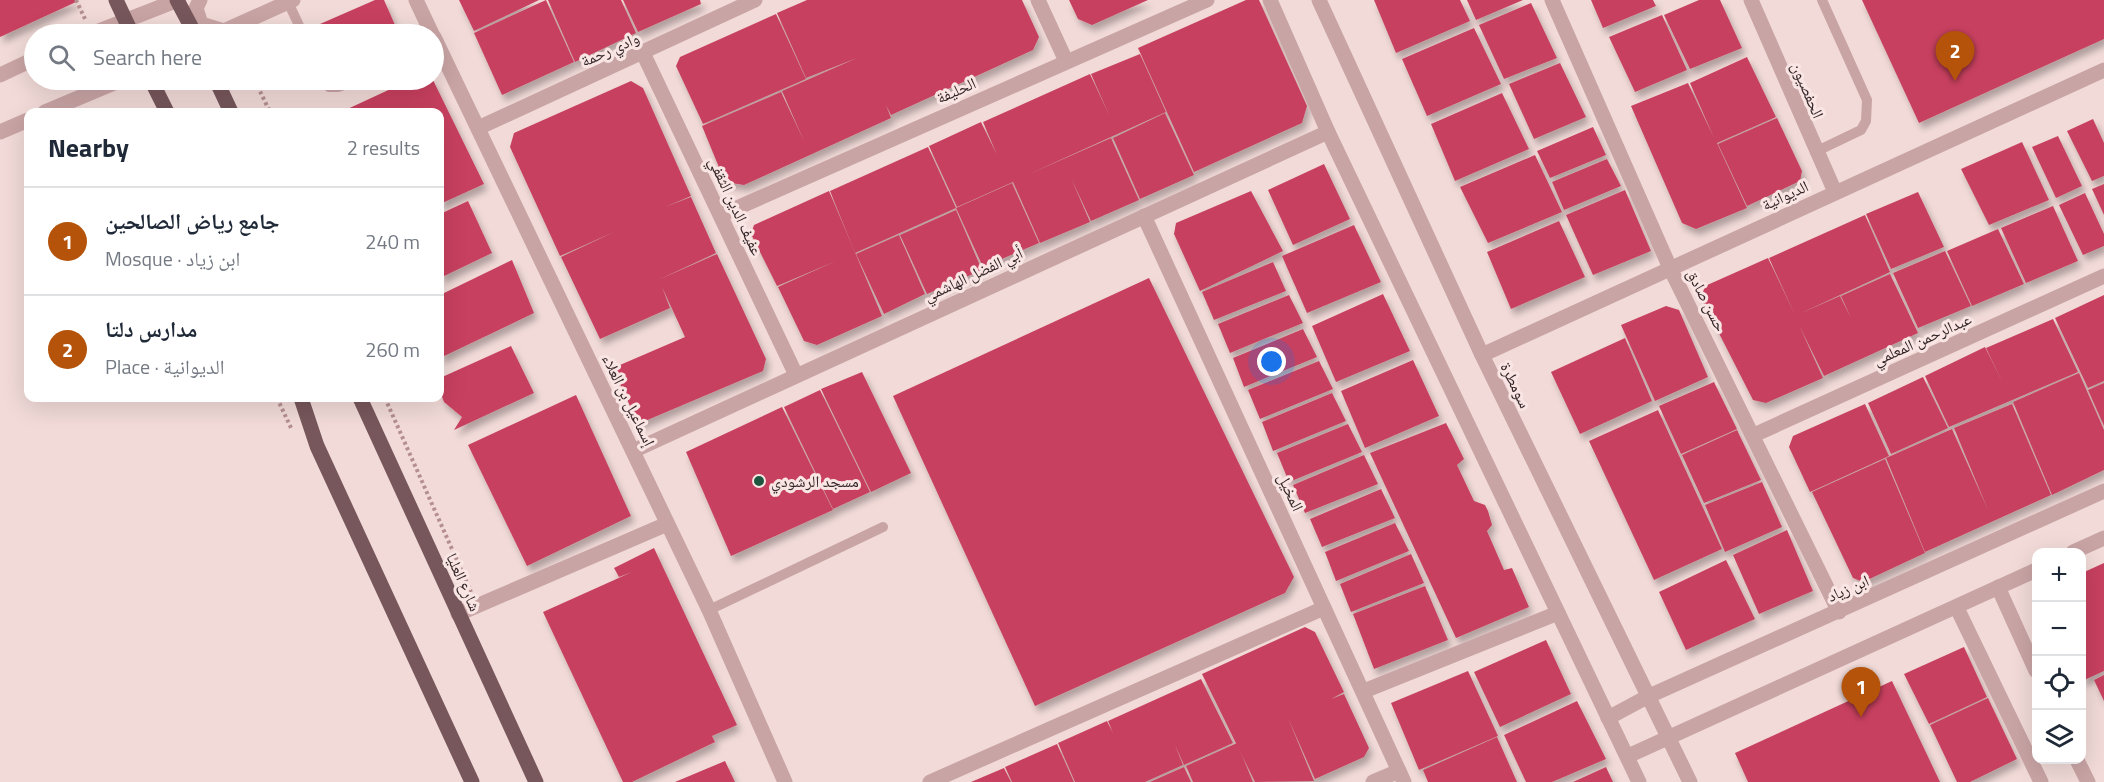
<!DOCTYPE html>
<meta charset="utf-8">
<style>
body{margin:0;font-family:"Titillium Web","Noto Naskh Arabic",sans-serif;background:#f6f6f7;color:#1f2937}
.controls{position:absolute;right:18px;bottom:18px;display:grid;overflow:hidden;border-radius:12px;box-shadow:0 6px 24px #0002}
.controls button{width:54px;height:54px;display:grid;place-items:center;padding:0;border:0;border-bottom:2px solid #e0e1e3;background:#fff;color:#1f2937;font:30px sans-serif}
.you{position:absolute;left:1272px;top:362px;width:21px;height:21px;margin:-15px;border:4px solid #fff;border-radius:50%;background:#1a73e8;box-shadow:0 0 0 9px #1a73e833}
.badge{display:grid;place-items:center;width:39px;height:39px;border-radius:50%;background:#b45309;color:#fff;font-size:20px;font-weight:700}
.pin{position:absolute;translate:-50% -50px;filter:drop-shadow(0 2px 3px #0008)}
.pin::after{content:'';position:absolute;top:32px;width:21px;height:18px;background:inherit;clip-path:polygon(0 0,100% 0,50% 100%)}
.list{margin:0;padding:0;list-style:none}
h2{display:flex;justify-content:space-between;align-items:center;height:78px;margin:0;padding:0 24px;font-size:26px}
h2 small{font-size:20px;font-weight:400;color:#747a83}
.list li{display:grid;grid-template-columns:39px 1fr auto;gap:18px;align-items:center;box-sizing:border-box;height:108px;padding:0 24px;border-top:2px solid #e0e1e3}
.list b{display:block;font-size:22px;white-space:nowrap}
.list p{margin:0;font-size:20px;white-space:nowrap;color:#747a83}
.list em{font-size:20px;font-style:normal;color:#747a83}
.icon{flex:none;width:33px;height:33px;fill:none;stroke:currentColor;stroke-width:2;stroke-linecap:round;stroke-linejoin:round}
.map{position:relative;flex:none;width:2104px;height:782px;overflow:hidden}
.search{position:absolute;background:#fff;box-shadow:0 6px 24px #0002;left:24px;top:24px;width:420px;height:66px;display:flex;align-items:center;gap:15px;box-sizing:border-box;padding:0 21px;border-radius:33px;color:#747a83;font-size:22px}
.panel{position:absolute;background:#fff;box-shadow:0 6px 24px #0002;left:24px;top:108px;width:420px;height:294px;border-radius:12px}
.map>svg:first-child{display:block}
.building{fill:#c7415f;filter:url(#shadow)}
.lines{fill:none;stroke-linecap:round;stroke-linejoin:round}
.path{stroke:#b58f90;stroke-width:4;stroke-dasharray:3 3;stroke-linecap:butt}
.service{stroke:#c9a4a5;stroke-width:10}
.minor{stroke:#c9a4a5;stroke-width:15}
.tertiary{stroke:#c9a4a5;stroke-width:15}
.primary{stroke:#77575b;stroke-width:15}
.poi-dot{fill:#1c563e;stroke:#f9e6e4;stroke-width:2}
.labels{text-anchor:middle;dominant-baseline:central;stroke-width:6;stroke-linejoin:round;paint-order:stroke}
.street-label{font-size:16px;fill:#342628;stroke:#f9e6e4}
.poi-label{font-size:16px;fill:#342628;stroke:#f9e6e4;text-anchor:start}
</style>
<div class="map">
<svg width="2104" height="782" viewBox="0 0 2104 782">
<defs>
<filter id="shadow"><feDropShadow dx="3.5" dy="6" stdDeviation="3" flood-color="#0004"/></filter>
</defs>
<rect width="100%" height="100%" fill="#f1dad8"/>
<g class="building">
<polygon points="0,0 75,0 76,2 0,37"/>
<polygon points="375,0 384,0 399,34 325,34 320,24"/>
<polygon points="459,0 539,0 474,31"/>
<polygon points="546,0 574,62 502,95 474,33"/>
<polygon points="548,0 621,0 636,33 575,62"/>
<polygon points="623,0 700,0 701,4 638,32"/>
<polygon points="807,0 1022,0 1039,37 1033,50 891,115 886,105 891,118 744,185 725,182 702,126 781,92 804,141 782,91 857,58 806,78 777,13"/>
<polygon points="1069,0 1148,0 1092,25 1078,19"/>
<polygon points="1246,0 1259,0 1307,106 1302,123 1194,172 1138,48"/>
<polygon points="1374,0 1460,0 1470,21 1396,53"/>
<polygon points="1467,0 1523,0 1476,20"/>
<polygon points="1591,0 1653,0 1656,6 1603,28"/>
<polygon points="1699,0 1720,0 1742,48 1690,69 1664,15"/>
<polygon points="1862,0 2104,0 2104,39 1919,123"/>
<polygon points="1531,3 1557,58 1504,79 1479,25"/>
<polygon points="776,14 806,79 703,124 676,66 680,57"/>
<polygon points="1662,15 1687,70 1635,92 1609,37"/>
<polygon points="1474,28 1501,84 1427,116 1402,59"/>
<polygon points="1140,54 1166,112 1027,175 1111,138 1139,200 1091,221 1071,178 1090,222 1040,243 1013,182 957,207 929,146 981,122 997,155 983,122 1090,74 1110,117 1091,74"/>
<polygon points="1747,57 1776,117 1717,143 1747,208 1696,229 1682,223 1631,106 1688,83 1714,138 1690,83"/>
<polygon points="1560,63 1586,117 1534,139 1509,84"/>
<polygon points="410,80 433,80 484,184 440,204 440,112 341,112"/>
<polygon points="631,81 643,88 691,196 665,207 691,197 716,253 658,280 717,254 766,359 763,371 638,424 613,368 685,337 662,287 670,308 600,339 561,257 614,232 560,256 510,147 514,133"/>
<polygon points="1502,93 1529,149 1455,181 1431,124"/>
<polygon points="1165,113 1194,175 1140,199 1113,138"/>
<polygon points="1777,118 1802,171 1800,181 1747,206 1718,144"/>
<polygon points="2093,119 2104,143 2104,176 2092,181 2067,131"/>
<polygon points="1593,127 1606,155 1550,178 1537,151"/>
<polygon points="2058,136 2082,186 2056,198 2032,147"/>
<polygon points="2022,142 2049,200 1989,225 1961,169"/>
<polygon points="928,147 956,208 855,253 830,191"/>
<polygon points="1535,155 1562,212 1488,243 1460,187"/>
<polygon points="1607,159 1621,186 1564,210 1552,182"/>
<polygon points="1324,164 1350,219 1293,245 1268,190"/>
<polygon points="1012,183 1039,243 983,267 956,208"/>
<polygon points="2104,184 2104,215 2092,189"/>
<polygon points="1625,190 1651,251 1593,275 1566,215"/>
<polygon points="829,191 882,316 817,345 804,341 778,287 836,261 777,286 751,234 754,225"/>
<polygon points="1251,191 1283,251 1200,291 1174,234 1176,223"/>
<polygon points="1918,192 1944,247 1891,269 1866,214"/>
<polygon points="2085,193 2104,234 2104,246 2083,255 2059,205"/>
<polygon points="468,201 492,253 440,278 440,214"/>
<polygon points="2053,206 2078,261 2026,283 2001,228"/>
<polygon points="956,210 982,270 927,294 900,235"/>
<polygon points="1865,215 1890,272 1799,314 1840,296 1851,318 1841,296 1890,274 1918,333 1824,376 1799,325 1823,378 1766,403 1753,400 1701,298 1705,286 1768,258 1795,315 1769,258"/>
<polygon points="1559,221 1585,277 1511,309 1487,252"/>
<polygon points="1354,225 1381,282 1307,313 1282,256"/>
<polygon points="1998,229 2024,284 1972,306 1947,251"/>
<polygon points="899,235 925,294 884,314 856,254"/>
<polygon points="1945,251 1971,306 1918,328 1893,273"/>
<polygon points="512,260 534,313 440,358 440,295"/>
<polygon points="1273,262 1286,291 1214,320 1202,292"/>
<polygon points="1149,278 1294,577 1285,593 1035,706 893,396"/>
<polygon points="1383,294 1410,351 1336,382 1312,326"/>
<polygon points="1289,295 1303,323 1230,353 1218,324"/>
<polygon points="2104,295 2104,381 2088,388 2055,318"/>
<polygon points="1666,306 1679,310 1708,377 1655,401 1621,325"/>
<polygon points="2053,319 2078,372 1949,427 1925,376 1985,347 2003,383 1986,348"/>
<polygon points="1303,329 1317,357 1244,387 1233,358"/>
<polygon points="1625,338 1652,401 1580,434 1551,372"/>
<polygon points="511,346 534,393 454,430 462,417 444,402 440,391 440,378"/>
<polygon points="1413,360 1439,416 1365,448 1341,391"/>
<polygon points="1319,361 1333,389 1260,419 1248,390"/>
<polygon points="862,372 911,473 871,492 821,389"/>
<polygon points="2079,373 2104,430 2104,470 2052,495 2013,402"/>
<polygon points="1923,377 1948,428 1891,454 1868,403"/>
<polygon points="1714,382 1737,429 1681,454 1659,406"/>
<polygon points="2104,383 2104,426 2088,390"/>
<polygon points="820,390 870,492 833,509 784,407"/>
<polygon points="1332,393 1346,421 1273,451 1262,422"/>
<polygon points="576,395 631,516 527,566 468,445"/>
<polygon points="1865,404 1889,456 1810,492 1789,447 1793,436"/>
<polygon points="2012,404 2051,495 1925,552 1886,458 1952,429 1988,510 1954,428"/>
<polygon points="782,407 833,510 731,556 686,452"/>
<polygon points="1658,410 1722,549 1654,580 1589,441"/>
<polygon points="1446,423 1464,459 1457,465 1474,501 1485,505 1488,511 1492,525 1487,531 1504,570 1512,568 1529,607 1456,638 1370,453"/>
<polygon points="1348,424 1362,452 1289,482 1277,453"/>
<polygon points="1737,430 1761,480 1704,503 1682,455"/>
<polygon points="1364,455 1378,484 1305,513 1293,485"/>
<polygon points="1885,459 1925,553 1863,582 1853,578 1812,492"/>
<polygon points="1762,482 1782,527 1725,552 1705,505"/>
<polygon points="1381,489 1395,518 1322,547 1310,519"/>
<polygon points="1395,523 1409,551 1336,581 1325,552"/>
<polygon points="1787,530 1813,591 1759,614 1733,555"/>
<polygon points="654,548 737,725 712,736 715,742 632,782 623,782 543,612 632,572 619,577 614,568"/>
<polygon points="1411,554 1424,583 1351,612 1340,584"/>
<polygon points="1726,560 1755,619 1686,650 1659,592"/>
<polygon points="2104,563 2104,671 2082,681 2082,573"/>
<polygon points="1425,586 1448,640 1374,669 1353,614"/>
<polygon points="1305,627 1315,632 1344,692 1331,699 1344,694 1369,748 1364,757 1315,779 1288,718 1314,781 1255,782 1202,674"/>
<polygon points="1546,640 1571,694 1500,727 1474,672"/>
<polygon points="1964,647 1987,697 1929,724 1904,674"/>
<polygon points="1468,671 1498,736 1419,770 1391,703"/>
<polygon points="2104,675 2104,701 2094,680"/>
<polygon points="1201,679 1233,743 1184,765 1175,745 1183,765 1145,782 1075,782 1058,743 1107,721 1113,733 1108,721"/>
<polygon points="1892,681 1940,782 1748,782 1735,753"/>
<polygon points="1988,698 2017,759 1970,782 1957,782 1930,725"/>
<polygon points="1577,701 1606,759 1552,782 1526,782 1504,735"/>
<polygon points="1497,737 1517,782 1428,782 1423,770"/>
<polygon points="1237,743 1253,782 1193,782 1186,766"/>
<polygon points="1057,744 1074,782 1012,782 1005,767"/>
<polygon points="725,761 735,782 675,782"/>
<polygon points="1184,767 1191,782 1150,782"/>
<polygon points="1606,767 1613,782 1573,782"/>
<polygon points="1004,768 1011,782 971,782"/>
</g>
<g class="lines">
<g class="path">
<polyline points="76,0 86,21"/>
<polyline points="248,80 256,83 270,112"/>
<polyline points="277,398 292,430"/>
<polyline points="385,398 471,592"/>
</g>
<g class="service">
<polyline points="288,2 303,34"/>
<polyline points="325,80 329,87 338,87 360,80"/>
<polyline points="1815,152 1861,130 1866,121 1867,100 1822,0"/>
<polyline points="709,610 883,527"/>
</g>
<g class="minor">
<polyline points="416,0 432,34"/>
<polyline points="1038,0 1066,61"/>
<polyline points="1270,0 1328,132 1639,782"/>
<polyline points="1319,0 1482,355 1690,782"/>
<polyline points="1552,0 1670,268 1839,612"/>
<polyline points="1751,0 1835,192"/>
<polyline points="434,37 709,610 785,782"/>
<polyline points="643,53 796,375"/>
<polyline points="478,128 755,0"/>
<polyline points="721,215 1207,0"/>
<polyline points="1144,216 1404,782"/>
<polyline points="1482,355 2104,70"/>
<polyline points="1754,435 2104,276"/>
<polyline points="633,451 1328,132"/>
<polyline points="2073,552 2104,538"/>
<polyline points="1998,587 2036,671"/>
<polyline points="1957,608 2041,782"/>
<polyline points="458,614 667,524"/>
<polyline points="1364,691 1558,613"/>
<polyline points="1608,718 1647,697 2104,491"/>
<polyline points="1628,756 2036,570"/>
<polyline points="2077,760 2088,782"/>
<polyline points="930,782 1324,608"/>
<polyline points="1373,782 1399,771"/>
</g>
<g class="tertiary">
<polyline points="200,0 196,8 201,24 224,31"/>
<polyline points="91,34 178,0"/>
<polyline points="217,34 293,0"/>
<polyline points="0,75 34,59"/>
<polyline points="45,112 121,80"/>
<polyline points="0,132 28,120"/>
</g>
<g class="primary">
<polyline points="116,0 132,34"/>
<polyline points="177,0 195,34"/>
<polyline points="151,80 167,112"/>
<polyline points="216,80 231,112"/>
<polyline points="301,398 317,446 472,782"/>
<polyline points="360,398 536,782"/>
</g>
</g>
<circle class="poi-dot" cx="759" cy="481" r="6"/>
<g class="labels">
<g class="street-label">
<text transform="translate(610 49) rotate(-24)">وادي رحمة</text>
<text transform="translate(956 90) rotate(-24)">الحليفة</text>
<text transform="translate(1808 90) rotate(67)">الحفصيون</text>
<text transform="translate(1785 195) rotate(-25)">الديوانية</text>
<text transform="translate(736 206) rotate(65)">عفيف الدين الثقفي</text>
<text transform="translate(973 274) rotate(-25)">أبي الفضل الهاشمي</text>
<text transform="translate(1707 300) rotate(63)">حسن صادق</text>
<text transform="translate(1922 339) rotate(-24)">عبدالرحمن المعلمي</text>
<text transform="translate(1516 385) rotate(64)">سومطرة</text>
<text transform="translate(629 400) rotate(64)">إسماعيل بن العلاء</text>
<text transform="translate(1291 492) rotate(65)">المخيل</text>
<text transform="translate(464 582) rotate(66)">شارع العليا</text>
<text transform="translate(1848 588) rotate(-24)">ابن زياد</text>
</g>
<g class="poi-label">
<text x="771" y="481">مسجد الرشودي</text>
</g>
</g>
</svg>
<div class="controls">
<button>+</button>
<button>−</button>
<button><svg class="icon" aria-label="locate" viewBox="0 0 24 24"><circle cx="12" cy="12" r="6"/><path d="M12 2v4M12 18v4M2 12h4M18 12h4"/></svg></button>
<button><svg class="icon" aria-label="layers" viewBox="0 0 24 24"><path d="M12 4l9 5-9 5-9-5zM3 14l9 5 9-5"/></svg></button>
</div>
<div class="you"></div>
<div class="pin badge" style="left:1861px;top:717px">1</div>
<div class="pin badge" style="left:1955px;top:81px">2</div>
<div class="search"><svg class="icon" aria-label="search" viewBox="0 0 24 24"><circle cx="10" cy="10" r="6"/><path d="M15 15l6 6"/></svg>Search here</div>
<section class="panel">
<h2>Nearby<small>2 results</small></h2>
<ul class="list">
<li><span class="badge">1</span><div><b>جامع رياض الصالحين</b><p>Mosque · ابن زياد</p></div><em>240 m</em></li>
<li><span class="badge">2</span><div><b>مدارس دلتا</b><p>Place · الديوانية</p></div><em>260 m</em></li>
</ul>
</section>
</div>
